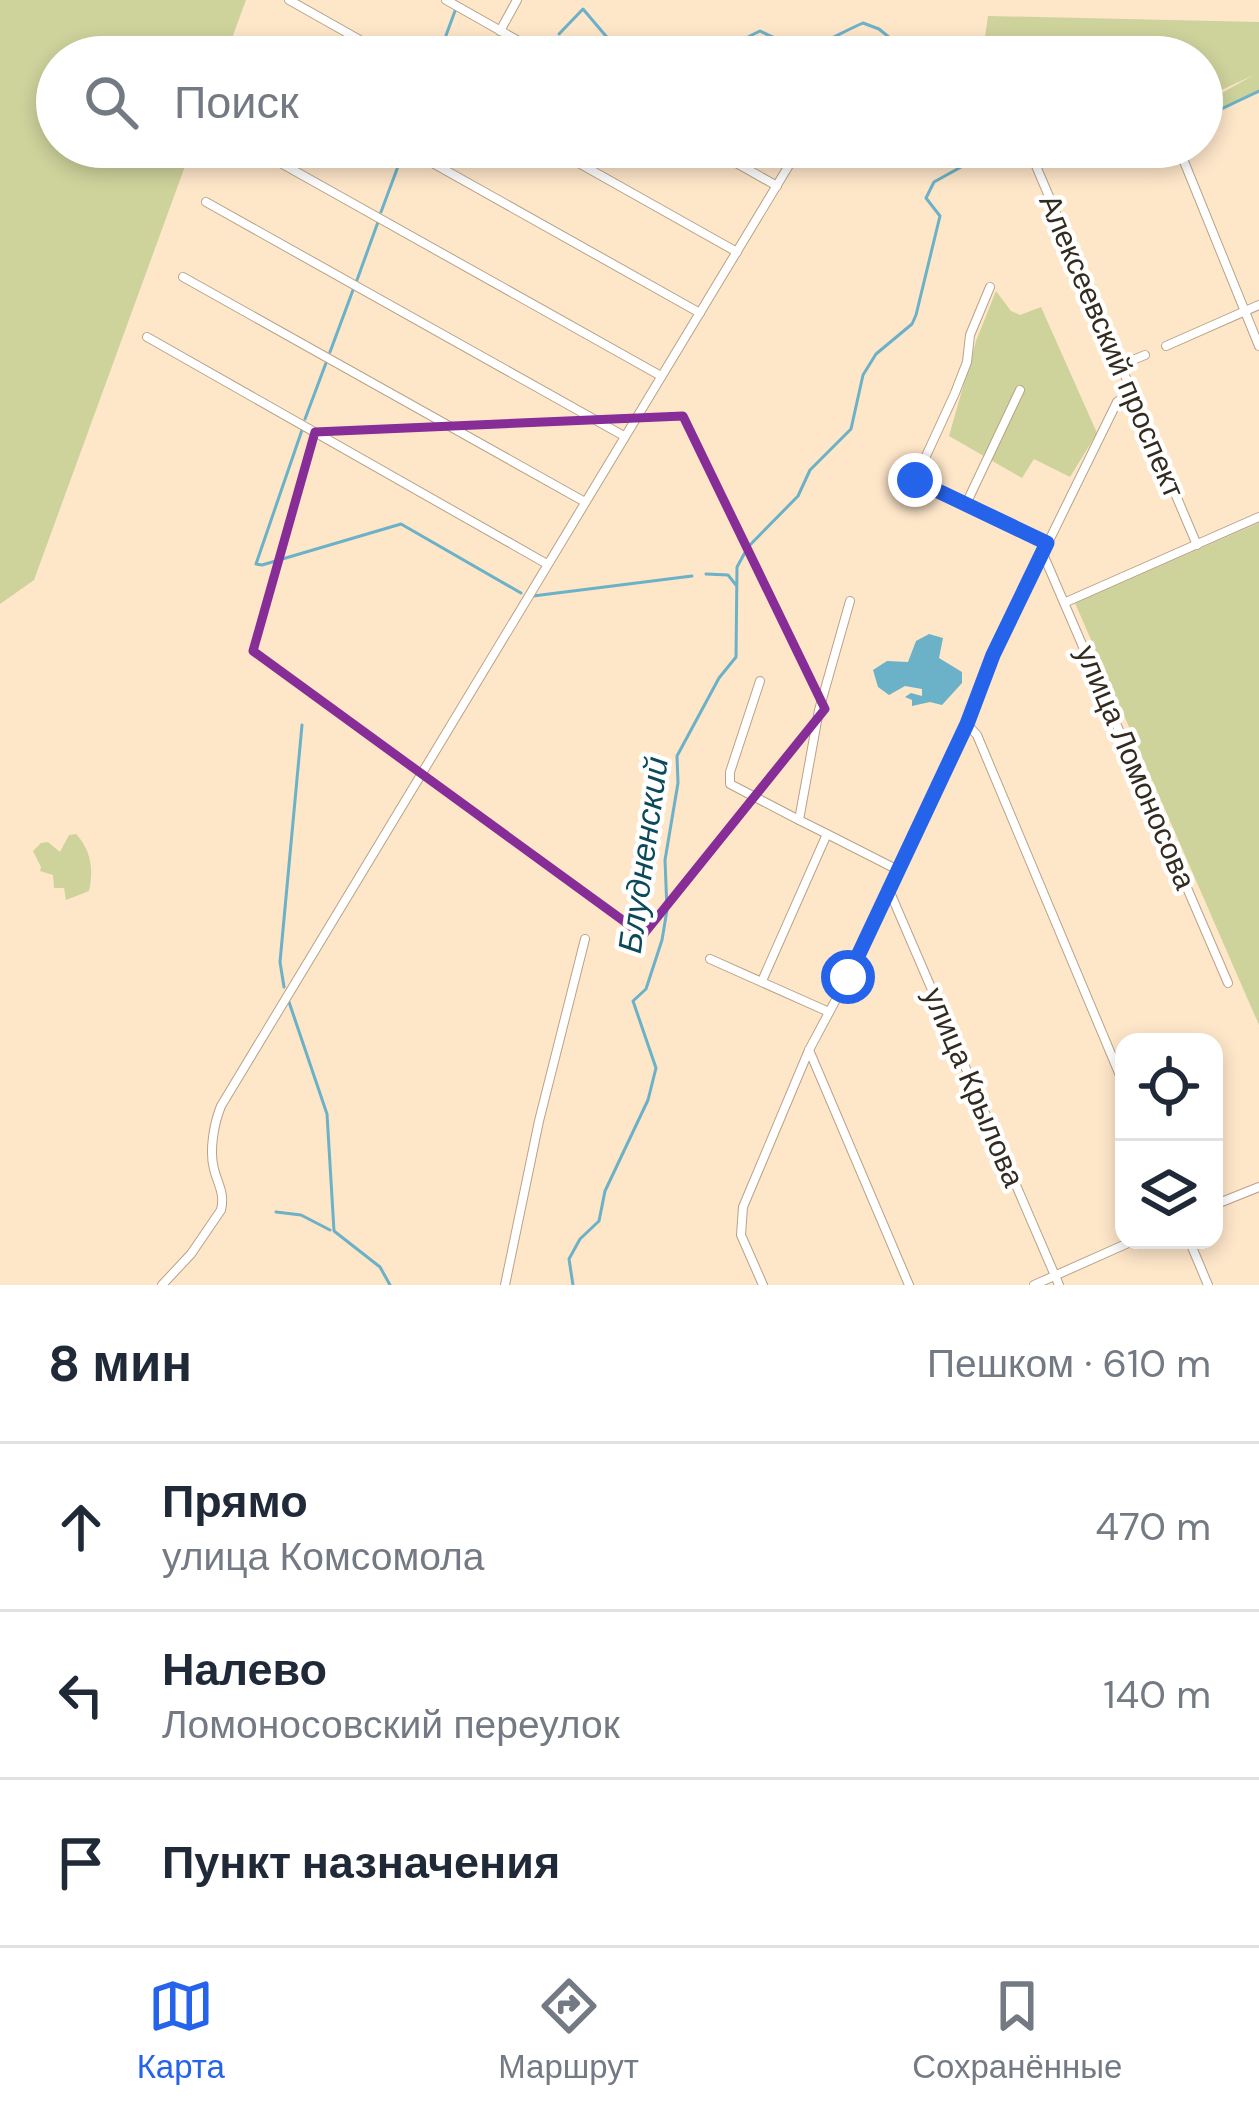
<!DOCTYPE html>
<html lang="ru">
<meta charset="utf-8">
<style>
body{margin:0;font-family:"DM Sans",sans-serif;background:#f6f6f7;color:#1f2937}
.controls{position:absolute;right:36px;bottom:36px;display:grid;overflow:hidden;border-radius:24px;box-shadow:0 6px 18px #0003}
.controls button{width:108px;height:108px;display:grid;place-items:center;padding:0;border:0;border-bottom:3px solid #e0e1e3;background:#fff;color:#1f2937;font:60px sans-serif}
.stop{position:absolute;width:36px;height:36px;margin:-27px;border:9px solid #2563eb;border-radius:50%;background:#fff}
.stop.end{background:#2563eb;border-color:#fff;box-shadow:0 3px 12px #0008}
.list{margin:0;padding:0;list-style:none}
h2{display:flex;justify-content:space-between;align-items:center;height:156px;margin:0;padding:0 48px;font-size:51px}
h2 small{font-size:39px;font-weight:400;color:#747a83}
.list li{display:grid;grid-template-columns:78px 1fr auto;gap:36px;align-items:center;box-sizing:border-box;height:168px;padding:0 48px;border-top:3px solid #e0e1e3}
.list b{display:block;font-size:45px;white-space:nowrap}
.list p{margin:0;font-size:39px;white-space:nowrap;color:#747a83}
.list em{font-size:39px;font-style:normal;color:#747a83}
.icon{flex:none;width:66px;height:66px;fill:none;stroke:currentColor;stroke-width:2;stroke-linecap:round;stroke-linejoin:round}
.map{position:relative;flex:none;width:1259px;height:1285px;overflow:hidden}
.search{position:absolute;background:#fff;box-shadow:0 6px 18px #0003;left:36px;right:36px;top:36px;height:132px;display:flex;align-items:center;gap:30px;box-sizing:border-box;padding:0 42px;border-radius:66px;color:#747a83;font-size:45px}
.sheet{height:660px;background:#fff}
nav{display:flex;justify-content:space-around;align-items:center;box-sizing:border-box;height:168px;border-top:3px solid #e0e1e3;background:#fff;font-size:33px;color:#747a83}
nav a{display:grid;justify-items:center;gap:6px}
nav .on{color:#2563eb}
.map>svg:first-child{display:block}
.green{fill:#ced39c}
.water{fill:#6bb1c8}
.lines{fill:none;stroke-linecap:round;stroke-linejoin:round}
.stream{stroke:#6bb1c8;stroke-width:3}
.minor-casing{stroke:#b9a288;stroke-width:10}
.minor{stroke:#fff;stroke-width:8}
.route{stroke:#2563eb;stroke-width:15}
.marked{fill:none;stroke:#872d98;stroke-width:9;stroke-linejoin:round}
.labels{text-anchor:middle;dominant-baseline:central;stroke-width:9;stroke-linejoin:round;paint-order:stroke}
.street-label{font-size:30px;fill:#342b20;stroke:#fff}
.water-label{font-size:33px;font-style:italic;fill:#0c4a5b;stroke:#fff}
</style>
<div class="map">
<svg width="1259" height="1285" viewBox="0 0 1259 1285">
<rect width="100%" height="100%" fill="#fee6c9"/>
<g class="green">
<polygon points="0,0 246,0 225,57 57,57 57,147 192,147 34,580 0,604"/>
<polygon points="988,16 1259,22 1259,91 1202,121 1202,104 1254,75 1202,99 1202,57 1025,57 1028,54 1025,51 1017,51 1019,46 1009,41 1001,57 982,57"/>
<polygon points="996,291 1011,311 1020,315 1041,307 1097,433 1070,477 1034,459 1022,478 949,436 976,341"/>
<polygon points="1259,523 1259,1025 1075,603"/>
<path d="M76,834C91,850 94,870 89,891L66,900L64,888H54L53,875L40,871L41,867L33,851L41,843L48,842L60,852L69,835Z"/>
</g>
<polygon class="water" points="929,634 943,638 939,658 962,672 962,683 942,705 930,702 912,706 912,700 905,697 911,693 922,696 922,689 905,686 889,695 878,687 873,670 887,661 908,662 916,641"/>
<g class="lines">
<g class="stream">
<polyline points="559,34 583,9 622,55 688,57"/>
<polyline points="438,57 455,11"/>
<path d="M707,57L760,31C813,58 813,45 863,23L879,29L913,57"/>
<polyline points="1202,118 1259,91"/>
<polyline points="381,212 403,153"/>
<polyline points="357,280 378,222"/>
<polyline points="330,352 353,290"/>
<polyline points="305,419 326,363"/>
<polyline points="302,430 256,564 262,565 401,524 521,593"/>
<polyline points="706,574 728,575 736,585"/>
<polyline points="533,596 692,576"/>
<polyline points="284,987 280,962 302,725"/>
<polyline points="289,1002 327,1114 334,1231 380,1267 390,1285"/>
<polyline points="276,1212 301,1215 330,1230"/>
<polyline points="573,1285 569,1259 580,1239 599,1221 605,1191 648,1100 656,1068 633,1001 646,989 662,940 667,910 665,860 678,783 677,756 719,678 736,657 737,567 748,547 798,496 810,470 851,429 863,375 876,354 912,324 916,315 940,216 926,198 934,182 970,162 971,153 978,147"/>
</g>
<g class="minor-casing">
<g id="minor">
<polyline points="289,0 390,57"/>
<polyline points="446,0 547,57"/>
<polyline points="500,31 517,0"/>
<polyline points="252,147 661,376"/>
<polyline points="404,147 700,313"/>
<polyline points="550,147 737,252"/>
<polyline points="708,147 777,186"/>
<polyline points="1028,147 1197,545"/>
<polyline points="1181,154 1259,346"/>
<polyline points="206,202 624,436"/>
<polyline points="183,277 585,502"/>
<polyline points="990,287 970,335 967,362 955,393 915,480 1047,543"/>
<polyline points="147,337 547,564"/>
<polyline points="1166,346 1259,305"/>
<polyline points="1121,365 1145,355"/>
<polyline points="966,504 1020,390"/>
<polyline points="1043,554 1228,983"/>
<polyline points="1066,602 1259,517"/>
<polyline points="760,681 730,772 730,784 799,820"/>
<polyline points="967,724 977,735 1124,1085"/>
<polyline points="827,834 898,870"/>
<polyline points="889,890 1059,1285"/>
<polyline points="710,959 829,1012"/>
<polyline points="762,981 827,834 799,820 819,710 850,601"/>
<polyline points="809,1050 909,1285"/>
<polyline points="1214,1205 1259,1187"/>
<polyline points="1189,1240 1208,1285"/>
<path d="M162,1285L191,1254L221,1210C225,1193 218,1185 214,1169C209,1151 214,1123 221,1106L800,147"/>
<polyline points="505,1285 539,1121 585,939"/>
<polyline points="763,1285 741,1235 743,1207 809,1050 848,977 967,724 993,655 1117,402 1131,392"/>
<polyline points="1034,1285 1135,1240"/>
</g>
</g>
<use href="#minor" class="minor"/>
</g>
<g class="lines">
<polyline class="route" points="848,977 967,724 993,655 1047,543 915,480"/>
</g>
<path class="marked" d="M683,416L825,709L643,935L253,651L315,432Z"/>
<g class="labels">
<g class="street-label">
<text transform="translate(1112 346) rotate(67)">Алексеевский проспект</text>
<text transform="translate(1136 767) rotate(67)">улица Ломоносова</text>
<text transform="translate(974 1087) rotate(67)">улица Крылова</text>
</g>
<g class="water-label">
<text transform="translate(643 855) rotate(-82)">Блудненский</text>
</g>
</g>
</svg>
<div class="controls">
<button><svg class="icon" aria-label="locate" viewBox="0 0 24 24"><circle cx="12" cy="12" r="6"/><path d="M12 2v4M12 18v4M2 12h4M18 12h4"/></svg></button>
<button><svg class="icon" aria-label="layers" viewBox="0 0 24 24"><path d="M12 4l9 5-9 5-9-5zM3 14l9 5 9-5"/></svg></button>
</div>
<div class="stop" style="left:848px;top:977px"></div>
<div class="stop end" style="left:915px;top:480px"></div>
<div class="search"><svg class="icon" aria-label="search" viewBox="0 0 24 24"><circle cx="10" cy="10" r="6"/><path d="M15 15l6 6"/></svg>Поиск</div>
</div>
<section class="sheet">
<h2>8 мин<small>Пешком · 610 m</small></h2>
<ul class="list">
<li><svg class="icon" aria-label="ahead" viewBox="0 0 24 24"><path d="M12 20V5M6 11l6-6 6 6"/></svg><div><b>Прямо</b><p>улица Комсомола</p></div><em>470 m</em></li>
<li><svg class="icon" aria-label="left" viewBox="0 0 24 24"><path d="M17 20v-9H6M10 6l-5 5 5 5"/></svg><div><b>Налево</b><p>Ломоносовский переулок</p></div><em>140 m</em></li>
<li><svg class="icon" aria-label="arrive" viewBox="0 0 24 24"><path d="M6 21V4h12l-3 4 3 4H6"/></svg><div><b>Пункт назначения</b></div></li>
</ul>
</section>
<nav>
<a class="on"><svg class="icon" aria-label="map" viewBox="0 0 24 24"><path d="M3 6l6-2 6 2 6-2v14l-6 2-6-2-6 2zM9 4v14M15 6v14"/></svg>Карта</a>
<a><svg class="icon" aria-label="directions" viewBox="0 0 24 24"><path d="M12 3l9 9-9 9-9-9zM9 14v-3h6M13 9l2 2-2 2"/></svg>Маршрут</a>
<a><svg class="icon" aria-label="saved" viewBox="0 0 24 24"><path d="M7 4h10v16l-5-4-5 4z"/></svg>Сохранённые</a>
</nav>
